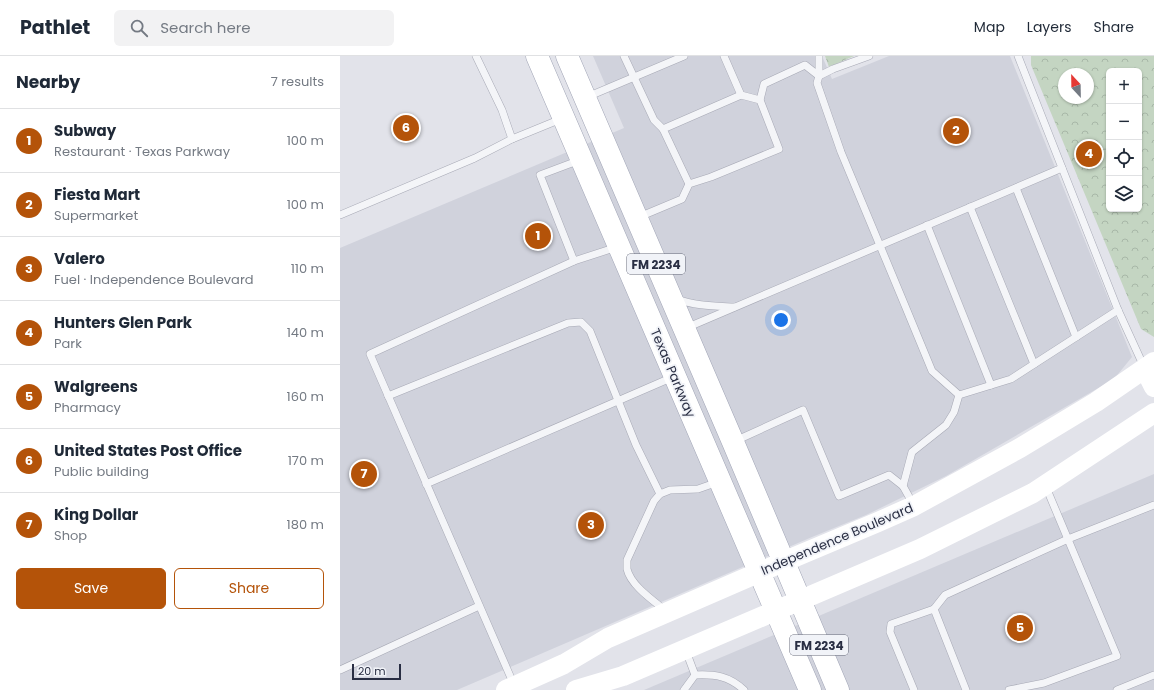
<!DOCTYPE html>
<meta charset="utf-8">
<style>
body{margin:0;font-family:Poppins,sans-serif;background:#f2f2f3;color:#1f2937}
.controls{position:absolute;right:12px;top:12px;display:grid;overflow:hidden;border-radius:6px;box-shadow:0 1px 3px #0004}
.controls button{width:36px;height:36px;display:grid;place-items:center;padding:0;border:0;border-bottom:1px solid #e0e1e3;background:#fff;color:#1f2937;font:20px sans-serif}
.compass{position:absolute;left:718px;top:12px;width:36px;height:36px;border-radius:50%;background:#fff;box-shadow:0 1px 3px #0004;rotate:338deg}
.scale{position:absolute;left:12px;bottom:10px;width:49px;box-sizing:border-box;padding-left:4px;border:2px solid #292e43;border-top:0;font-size:11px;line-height:14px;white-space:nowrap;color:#292e43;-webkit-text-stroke:3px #f1f3f8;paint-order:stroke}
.you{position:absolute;left:441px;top:264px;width:14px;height:14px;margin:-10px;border:3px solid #fff;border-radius:50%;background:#1a73e8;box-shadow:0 0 0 6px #1a73e833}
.badge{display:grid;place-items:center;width:26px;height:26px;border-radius:50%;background:#b45309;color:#fff;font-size:13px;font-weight:700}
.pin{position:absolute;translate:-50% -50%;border:2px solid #fff;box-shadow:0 1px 4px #0006}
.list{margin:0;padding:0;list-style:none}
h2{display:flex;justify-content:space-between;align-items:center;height:52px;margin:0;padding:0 16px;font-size:17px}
h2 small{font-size:13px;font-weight:400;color:#747a83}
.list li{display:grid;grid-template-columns:26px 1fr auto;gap:12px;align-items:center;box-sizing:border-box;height:64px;padding:0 16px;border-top:1px solid #e0e1e3}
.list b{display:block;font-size:15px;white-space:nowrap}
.list p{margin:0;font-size:13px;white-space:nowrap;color:#747a83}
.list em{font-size:13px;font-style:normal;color:#747a83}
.actions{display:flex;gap:8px;padding:12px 16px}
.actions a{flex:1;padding:9px 0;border:1px solid #b45309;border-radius:6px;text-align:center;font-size:14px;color:#b45309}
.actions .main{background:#b45309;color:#fff}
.icon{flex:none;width:22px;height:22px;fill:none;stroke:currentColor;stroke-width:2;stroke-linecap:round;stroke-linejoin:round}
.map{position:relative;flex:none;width:814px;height:634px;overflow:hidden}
header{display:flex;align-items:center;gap:24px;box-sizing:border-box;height:56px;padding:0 20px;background:#fff;border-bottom:1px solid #e0e1e3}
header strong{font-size:19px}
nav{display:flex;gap:22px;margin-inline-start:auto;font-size:14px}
.search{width:280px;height:36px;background:#f2f2f3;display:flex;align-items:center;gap:10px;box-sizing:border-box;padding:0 14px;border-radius:6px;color:#747a83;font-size:15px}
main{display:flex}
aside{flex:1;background:#fff}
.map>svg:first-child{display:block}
.built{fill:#d0d2dc}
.park{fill:url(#park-crowns);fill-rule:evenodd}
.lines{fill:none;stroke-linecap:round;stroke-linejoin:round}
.service-casing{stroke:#a7a9b5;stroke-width:8}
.primary-casing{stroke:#a1a5b6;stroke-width:23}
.service{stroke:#f4f5f8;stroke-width:7}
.secondary{stroke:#fff;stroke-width:20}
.primary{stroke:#fff;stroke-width:22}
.labels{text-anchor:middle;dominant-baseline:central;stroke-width:3.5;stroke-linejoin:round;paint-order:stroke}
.shield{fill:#f1f3f8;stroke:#656979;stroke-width:1}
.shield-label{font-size:12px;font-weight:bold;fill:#292e43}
.street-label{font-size:13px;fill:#292e43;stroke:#f1f3f8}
</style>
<header>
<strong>Pathlet</strong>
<div class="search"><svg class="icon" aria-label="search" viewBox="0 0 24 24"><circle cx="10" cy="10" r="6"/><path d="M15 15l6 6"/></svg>Search here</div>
<nav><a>Map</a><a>Layers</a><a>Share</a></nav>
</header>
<main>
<aside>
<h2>Nearby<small>7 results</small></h2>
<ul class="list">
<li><span class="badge">1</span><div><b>Subway</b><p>Restaurant · Texas Parkway</p></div><em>100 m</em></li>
<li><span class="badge">2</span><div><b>Fiesta Mart</b><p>Supermarket</p></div><em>100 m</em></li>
<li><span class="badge">3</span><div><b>Valero</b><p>Fuel · Independence Boulevard</p></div><em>110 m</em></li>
<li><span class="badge">4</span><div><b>Hunters Glen Park</b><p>Park</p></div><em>140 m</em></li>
<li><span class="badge">5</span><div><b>Walgreens</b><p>Pharmacy</p></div><em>160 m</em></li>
<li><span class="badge">6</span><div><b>United States Post Office</b><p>Public building</p></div><em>170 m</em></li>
<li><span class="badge">7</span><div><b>King Dollar</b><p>Shop</p></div><em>180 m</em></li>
</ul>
<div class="actions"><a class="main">Save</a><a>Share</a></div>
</aside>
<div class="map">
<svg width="814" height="634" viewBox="0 0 814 634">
<defs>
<pattern id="park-crowns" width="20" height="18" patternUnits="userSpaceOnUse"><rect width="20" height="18" fill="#c4d5c2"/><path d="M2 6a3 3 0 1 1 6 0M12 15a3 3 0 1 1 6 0" fill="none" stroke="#a8b7a8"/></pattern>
</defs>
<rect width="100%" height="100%" fill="#e2e3ea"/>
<g class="built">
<polygon points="253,0 482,0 492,23 549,0 670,0 792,301 774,323 606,420 526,459 472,481 117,634 0,634 0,192 284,72"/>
<polygon points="814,418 814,634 304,634"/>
</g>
<g class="park">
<polygon points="485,0 514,0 489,11"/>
<path d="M691,0H814V281L801,273L691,9ZM769,15H799V153H769ZM724,18H748V42H724Z"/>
</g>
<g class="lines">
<g class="service-casing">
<g id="service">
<polyline points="136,0 162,54 172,83"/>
<polyline points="284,0 314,64 323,73"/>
<polyline points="384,0 401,39 420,44"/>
<polyline points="479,0 479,20"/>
<polyline points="529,0 493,13 479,20 477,27 501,96 566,252 592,315 619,339 614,356 606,369 572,396 563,430 573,448"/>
<polyline points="678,0 778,254 804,311"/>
<polyline points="247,41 344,0"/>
<polyline points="240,104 200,119 234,205 277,191"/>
<polyline points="349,128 323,73 401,39"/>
<polyline points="676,132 736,281"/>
<polyline points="630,151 694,308"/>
<polyline points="0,159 135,102 172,83 221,63"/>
<polyline points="299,161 342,143 349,128 371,121 439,93 420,44 424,28 465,9 479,20"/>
<polyline points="587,169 651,329"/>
<path d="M337,243C354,250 375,250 394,251"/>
<polyline points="346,272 722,112"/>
<polyline points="619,339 671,323 778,254"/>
<polyline points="48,340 228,267 241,266 250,275 296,389 320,438"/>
<polyline points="395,385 463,354 499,440 549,419 563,430"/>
<polyline points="86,428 333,321"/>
<path d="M326,555C314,545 291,530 287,513C287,510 287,507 287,504L314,445L320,438L330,434L358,433L378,426"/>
<polyline points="346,595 355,619"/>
<polyline points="0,614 139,550"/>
<polyline points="174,629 30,298 234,205"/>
<path d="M344,634L355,619C375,618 389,620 404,634"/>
<polyline points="574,634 550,576 551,568 594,553"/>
<polyline points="626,634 594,553 605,539 728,483 814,449"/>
<polyline points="669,634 704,627 777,600 706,431"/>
<polyline points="777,634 814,619"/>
</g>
</g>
<g class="primary-casing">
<g id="primary">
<polyline points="197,0 470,634"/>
<polyline points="227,0 393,386 498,634"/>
</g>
</g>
<use href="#service" class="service"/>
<g class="secondary">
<polyline points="805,313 814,331"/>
<polyline points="166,634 224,608 268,582 443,506 538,466 574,450 680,392 756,346 814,306"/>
<polyline points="236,634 283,620 580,493 693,437 814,357"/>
</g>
<use href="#primary" class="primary"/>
</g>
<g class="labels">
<g class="shield">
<rect x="287" y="198" width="58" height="20" rx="3"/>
<rect x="450" y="579" width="58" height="20" rx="3"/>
</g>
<g class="shield-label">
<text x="316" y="208">FM 2234</text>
<text x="479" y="589">FM 2234</text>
</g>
<g class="street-label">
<text transform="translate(333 317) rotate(67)">Texas Parkway</text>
<text transform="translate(497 483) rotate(-23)">Independence Boulevard</text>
</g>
</g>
</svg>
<div class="controls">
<button>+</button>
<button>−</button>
<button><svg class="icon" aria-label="locate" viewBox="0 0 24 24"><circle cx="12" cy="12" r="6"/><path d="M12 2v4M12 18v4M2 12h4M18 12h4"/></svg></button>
<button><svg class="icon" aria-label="layers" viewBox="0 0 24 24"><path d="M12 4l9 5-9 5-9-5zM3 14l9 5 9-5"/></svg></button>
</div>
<svg class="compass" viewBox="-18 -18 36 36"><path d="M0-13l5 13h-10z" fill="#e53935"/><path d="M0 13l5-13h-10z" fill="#747a83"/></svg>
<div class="scale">20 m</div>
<div class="you"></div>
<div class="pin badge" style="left:198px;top:180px">1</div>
<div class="pin badge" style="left:616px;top:75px">2</div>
<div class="pin badge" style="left:251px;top:469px">3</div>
<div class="pin badge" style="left:749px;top:98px">4</div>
<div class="pin badge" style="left:680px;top:572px">5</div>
<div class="pin badge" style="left:66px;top:72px">6</div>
<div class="pin badge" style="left:24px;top:418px">7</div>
</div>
</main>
